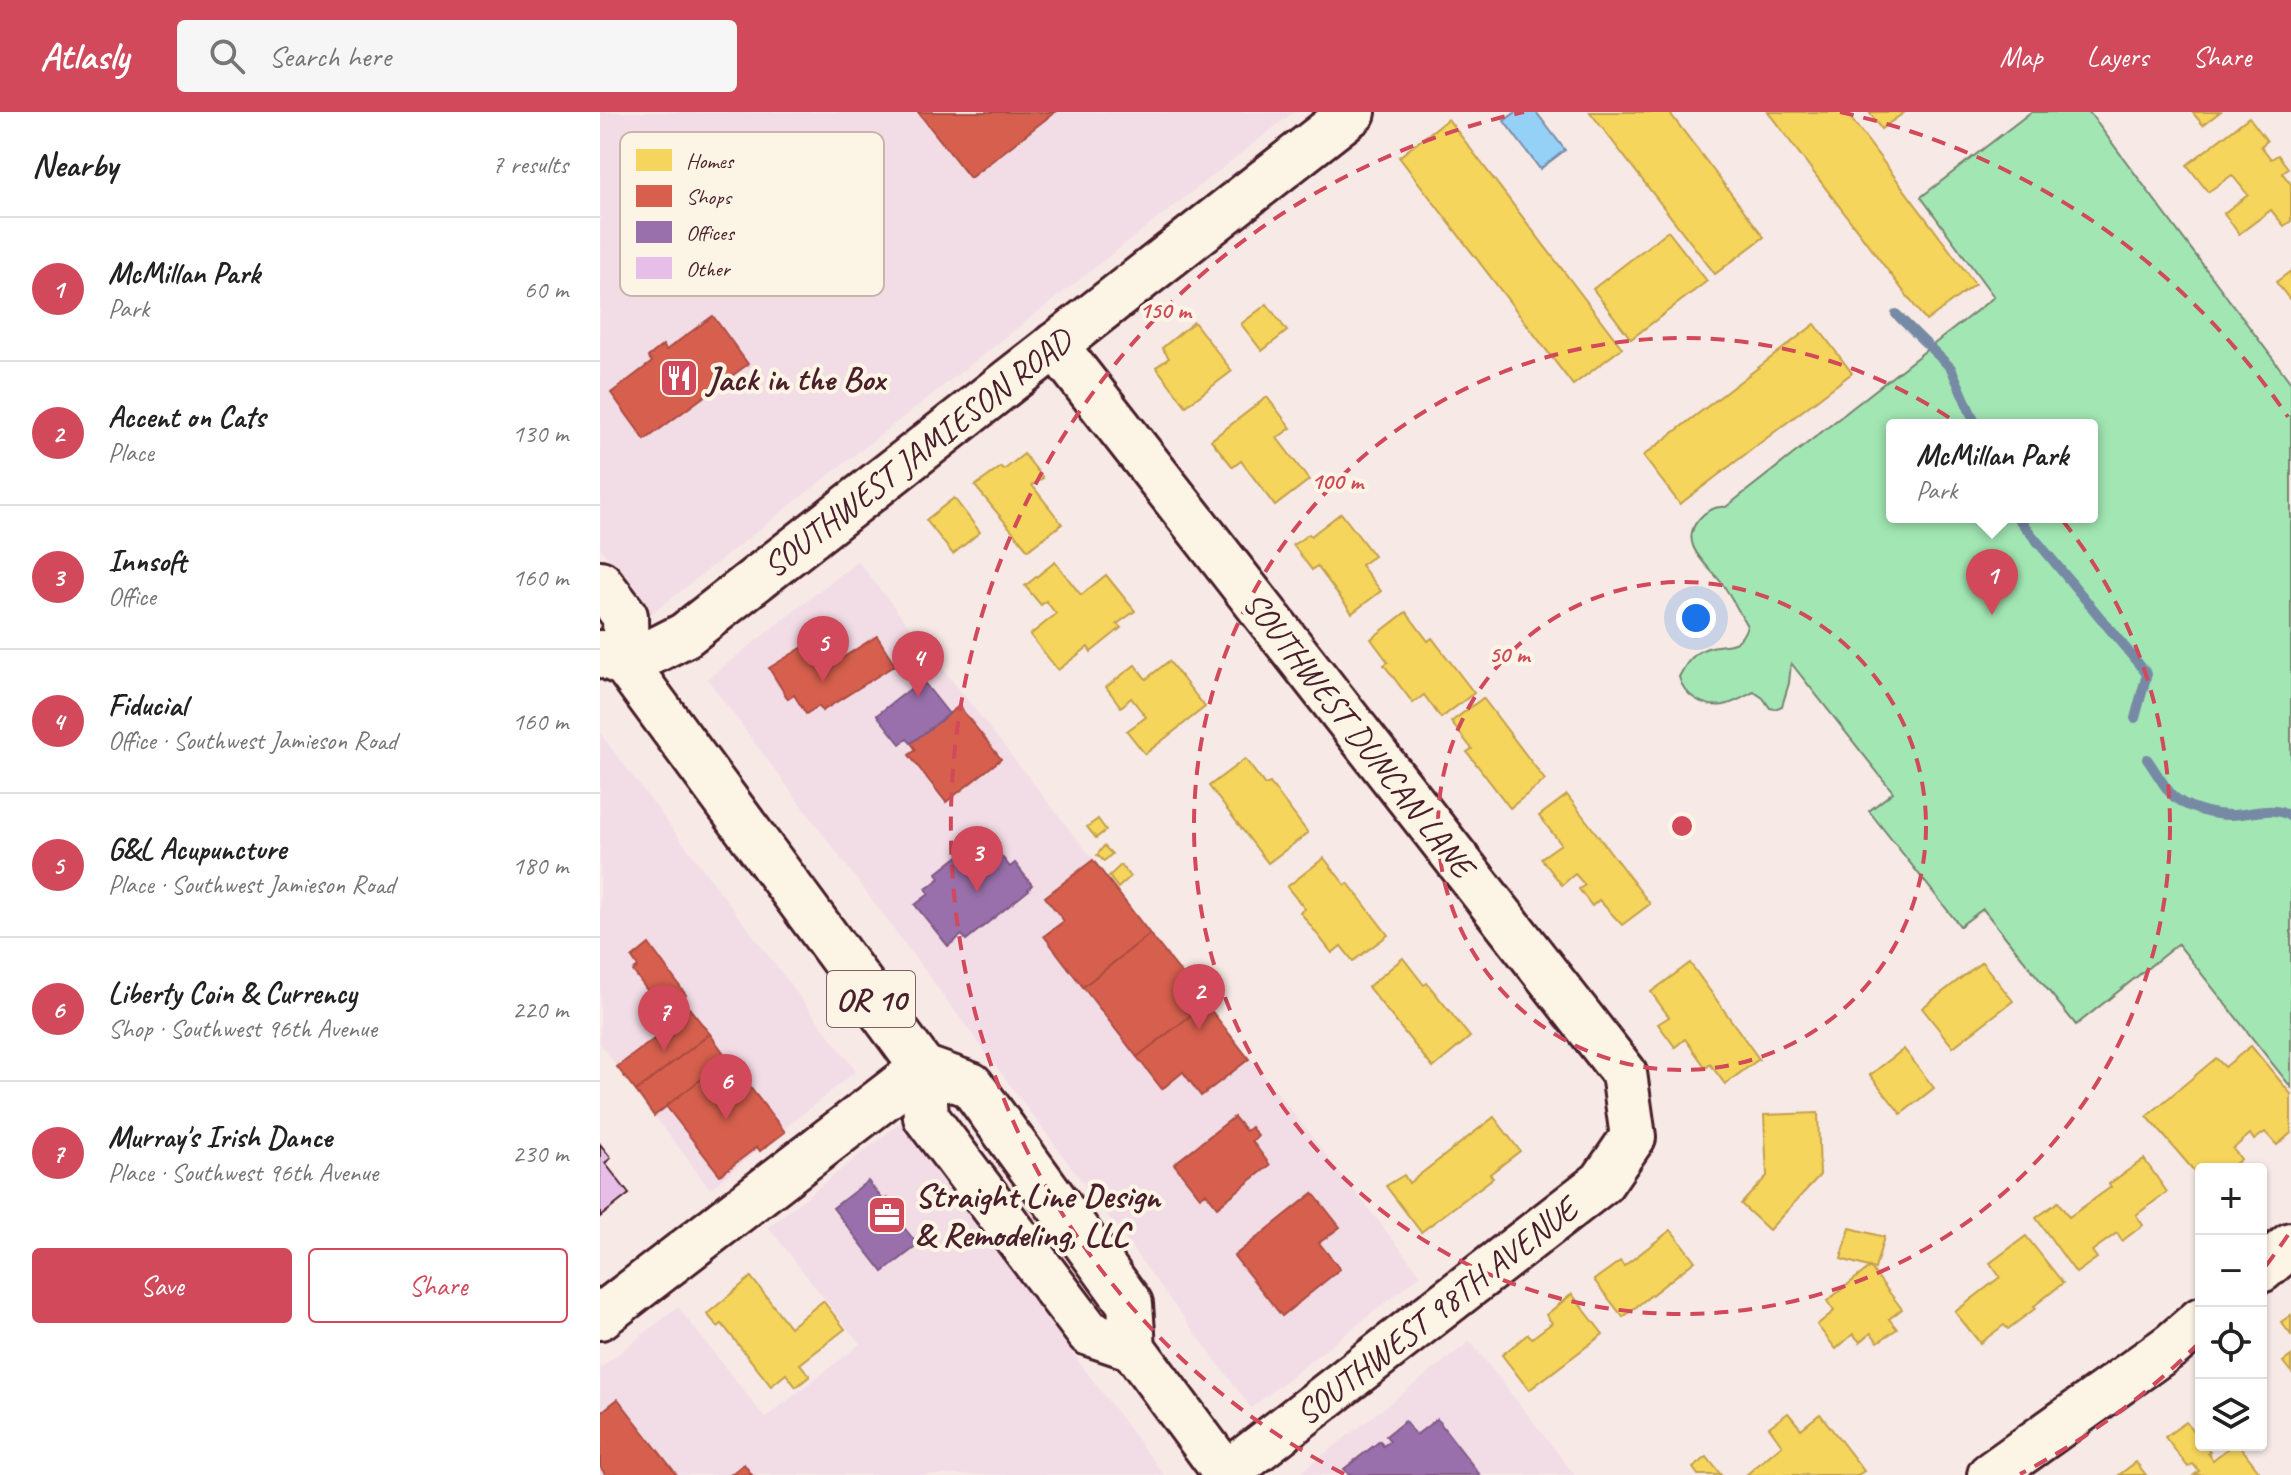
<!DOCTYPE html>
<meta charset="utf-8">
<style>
body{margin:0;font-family:Caveat,sans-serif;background:#f6f6f6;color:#222}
.controls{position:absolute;right:24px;bottom:24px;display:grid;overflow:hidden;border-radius:8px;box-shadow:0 2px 6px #0004}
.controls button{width:72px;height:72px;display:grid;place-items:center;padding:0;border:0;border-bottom:2px solid #e0e0e0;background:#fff;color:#222;font:40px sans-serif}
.you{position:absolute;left:1096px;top:506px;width:28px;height:28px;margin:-20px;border:6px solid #fff;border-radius:50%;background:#1a73e8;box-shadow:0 0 0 12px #1a73e833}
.badge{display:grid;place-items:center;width:52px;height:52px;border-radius:50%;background:#d1495b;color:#fff;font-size:26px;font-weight:700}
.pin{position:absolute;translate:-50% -66px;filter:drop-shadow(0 2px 4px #0008)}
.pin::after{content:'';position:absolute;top:42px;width:28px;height:24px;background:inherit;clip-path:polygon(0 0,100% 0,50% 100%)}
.popup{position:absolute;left:1286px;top:307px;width:212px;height:104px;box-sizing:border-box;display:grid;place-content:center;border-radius:8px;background:#fff;filter:drop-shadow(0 2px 6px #0005);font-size:26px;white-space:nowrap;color:#767676}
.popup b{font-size:30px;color:#222}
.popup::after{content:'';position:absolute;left:50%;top:100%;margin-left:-16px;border:16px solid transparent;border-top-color:#fff}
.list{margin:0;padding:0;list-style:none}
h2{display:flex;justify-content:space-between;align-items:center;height:104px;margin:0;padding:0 32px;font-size:34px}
h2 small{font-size:26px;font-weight:400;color:#767676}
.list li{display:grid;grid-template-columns:52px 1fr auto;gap:24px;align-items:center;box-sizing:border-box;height:144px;padding:0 32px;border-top:2px solid #e0e0e0}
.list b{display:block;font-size:30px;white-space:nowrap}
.list p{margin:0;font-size:26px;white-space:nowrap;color:#767676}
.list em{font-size:26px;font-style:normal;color:#767676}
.actions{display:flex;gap:16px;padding:24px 32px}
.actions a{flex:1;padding:18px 0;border:2px solid #d1495b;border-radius:8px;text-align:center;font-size:28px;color:#d1495b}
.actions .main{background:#d1495b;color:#fff}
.icon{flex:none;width:44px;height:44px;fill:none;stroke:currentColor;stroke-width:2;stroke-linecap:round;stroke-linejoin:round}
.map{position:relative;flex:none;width:1691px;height:1363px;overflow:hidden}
header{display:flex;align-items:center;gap:48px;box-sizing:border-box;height:112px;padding:0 40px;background:#d1495b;color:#fff}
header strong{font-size:38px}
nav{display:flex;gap:44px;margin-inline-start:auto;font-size:28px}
.search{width:560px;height:72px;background:#f6f6f6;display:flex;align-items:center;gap:20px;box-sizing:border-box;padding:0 28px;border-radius:8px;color:#767676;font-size:30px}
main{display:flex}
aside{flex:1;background:#fff}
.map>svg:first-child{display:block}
.built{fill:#f2dde7}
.green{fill:#a2e7b3;stroke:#76836f;stroke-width:2;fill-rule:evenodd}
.water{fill:#95d1f6;stroke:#778aa5;stroke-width:2}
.homes{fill:#f6d55c;stroke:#c29e4d;stroke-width:2}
.shops{fill:#d6604d;stroke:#ac4c43;stroke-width:2}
.offices{fill:#9970ab;stroke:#815885;stroke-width:2}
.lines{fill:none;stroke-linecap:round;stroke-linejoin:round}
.stream{stroke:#778aa5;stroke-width:10}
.building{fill:#e5bfe8;stroke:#4a1f2b;stroke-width:2}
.minor-casing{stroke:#4a1f2b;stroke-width:50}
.major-casing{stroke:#4a1f2b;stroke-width:50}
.minor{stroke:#fcf5e5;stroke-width:44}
.major{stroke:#fcf5e5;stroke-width:44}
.ring{fill:none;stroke:#d1495b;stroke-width:4;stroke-dasharray:14 10}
.labels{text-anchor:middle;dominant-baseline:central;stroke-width:8;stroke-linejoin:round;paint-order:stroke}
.shield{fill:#fcf5e5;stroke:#7f5f63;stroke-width:2}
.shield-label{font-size:32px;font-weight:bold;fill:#4a1f2b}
.poi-label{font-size:34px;font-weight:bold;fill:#4a1f2b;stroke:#fcf5e5;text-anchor:start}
.street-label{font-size:34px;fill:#4a1f2b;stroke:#fcf5e5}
.key{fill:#fcf5e5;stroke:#c7b5ad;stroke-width:2}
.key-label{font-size:22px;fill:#4a1f2b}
.centre{fill:#d1495b;stroke:#fcf5e5;stroke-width:4}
.ring-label{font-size:24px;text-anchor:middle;font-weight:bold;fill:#d1495b;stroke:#fcf5e5;stroke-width:8;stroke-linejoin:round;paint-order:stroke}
</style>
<header>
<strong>Atlasly</strong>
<div class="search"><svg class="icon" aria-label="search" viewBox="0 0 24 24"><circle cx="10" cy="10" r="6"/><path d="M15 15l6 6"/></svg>Search here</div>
<nav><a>Map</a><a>Layers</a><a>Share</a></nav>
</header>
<main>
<aside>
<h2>Nearby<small>7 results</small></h2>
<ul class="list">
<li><span class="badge">1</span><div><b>McMillan Park</b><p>Park</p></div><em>60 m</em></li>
<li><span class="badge">2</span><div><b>Accent on Cats</b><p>Place</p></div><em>130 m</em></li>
<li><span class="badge">3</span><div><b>Innsoft</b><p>Office</p></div><em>160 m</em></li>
<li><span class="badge">4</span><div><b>Fiducial</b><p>Office · Southwest Jamieson Road</p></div><em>160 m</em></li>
<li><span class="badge">5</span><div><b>G&amp;L Acupuncture</b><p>Place · Southwest Jamieson Road</p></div><em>180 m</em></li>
<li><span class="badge">6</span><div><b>Liberty Coin &amp; Currency</b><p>Shop · Southwest 96th Avenue</p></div><em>220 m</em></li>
<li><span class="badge">7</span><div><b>Murray's Irish Dance</b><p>Place · Southwest 96th Avenue</p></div><em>230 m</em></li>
</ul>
<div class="actions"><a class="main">Save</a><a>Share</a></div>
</aside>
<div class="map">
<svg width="1691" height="1363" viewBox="0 0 1691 1363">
<rect width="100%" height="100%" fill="#f7eae6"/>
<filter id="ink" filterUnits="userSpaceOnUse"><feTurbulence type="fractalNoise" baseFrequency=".0125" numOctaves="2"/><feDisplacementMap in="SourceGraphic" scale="16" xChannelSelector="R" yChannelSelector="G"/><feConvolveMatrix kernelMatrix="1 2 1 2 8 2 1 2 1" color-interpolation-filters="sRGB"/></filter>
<g filter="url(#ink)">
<g class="built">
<polygon points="0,0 694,0 50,503 0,435"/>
<polygon points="258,449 821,1163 651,1296 107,567"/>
<polygon points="0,621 256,959 110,1077 0,932"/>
<polygon points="300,1011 564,1363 0,1363 0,1256 78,1195 165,1306 260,1232 168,1115"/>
<polygon points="870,1229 975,1363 705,1363 702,1359"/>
</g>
<path class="green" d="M1431,0H1489L1691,271V975L1578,832L1476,913L1383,797L1360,814L1269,699L1293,680L1191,551L1189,571L1182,594L1175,597L1170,596L1163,586L1154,580C1145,584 1134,591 1124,593C1104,596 1084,584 1079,565C1085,553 1092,542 1105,537C1125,529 1138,540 1147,514C1139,500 1131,483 1121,470C1105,451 1078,431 1099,407C1106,399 1115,394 1126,395L1394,185L1321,85ZM1292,313H1492V405H1292Z"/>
<polygon class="water" points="916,0 936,0 965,38 940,57 904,9"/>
<g class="homes">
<polygon points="990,0 1069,0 1164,125 1115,162"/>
<polygon points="1168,0 1246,0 1375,172 1326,209"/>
<polygon points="1269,0 1305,0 1281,17"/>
<polygon points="1592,0 1620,0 1603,13"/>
<polygon points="1649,5 1667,29 1661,34 1671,47 1678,43 1688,56 1682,61 1691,72 1691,109 1684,114 1671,98 1639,122 1624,101 1648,83 1632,63 1608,80 1587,53"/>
<polygon points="848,7 1022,236 973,273 799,45"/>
<polygon points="1068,119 1107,169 1031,227 993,177"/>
<polygon points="1691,159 1691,189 1676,170"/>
<polygon points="667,192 687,219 662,239 641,212"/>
<polygon points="594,210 632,259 586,294 556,255 569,246 562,236"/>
<polygon points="1215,212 1252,261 1080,392 1043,344"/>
<polygon points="667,285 691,316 677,326 709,368 675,394 641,349 633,355 611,328"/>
<polygon points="424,342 443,366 432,373 462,412 428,438 375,374 401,355 404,358"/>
<polygon points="354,386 380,420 353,442 326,408"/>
<polygon points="741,401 774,444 761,453 781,479 752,501 717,454 712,458 693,433 709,422 711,424"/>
<polygon points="455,450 481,483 506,463 535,499 517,512 521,516 491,540 488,535 458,558 430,523 456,502 446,489 441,493 425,474"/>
<polygon points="806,500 828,529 832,526 874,581 841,606 824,583 813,591 784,553 788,550 771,527"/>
<polygon points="569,549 605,595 545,642 527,619 546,605 531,586 521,595 506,575 535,553 546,567"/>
<polygon points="883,586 945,668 910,696 867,640 872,637 851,610"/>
<polygon points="645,647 665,673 670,671 708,721 668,751 609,674"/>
<polygon points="967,683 1050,792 1022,813 999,788 992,794 979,777 985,773 975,762 962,773 941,746 961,732 939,704"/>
<polygon points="498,707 506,718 496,726 487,715"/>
<polygon points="504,734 512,742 504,749 497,743"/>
<polygon points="724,746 745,773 748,771 788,823 753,849 741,834 732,841 700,800 705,797 687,775"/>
<polygon points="521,753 530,765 518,776 509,764"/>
<polygon points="803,846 824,873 827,871 870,925 833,956 768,875"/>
<polygon points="1382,850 1413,889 1353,935 1322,896"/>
<polygon points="1090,851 1159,947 1125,972 1110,952 1106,956 1085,927 1075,935 1058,912 1069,905 1051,880"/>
<polygon points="1651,934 1691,982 1691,1021 1677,1033 1665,1020 1654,1028 1650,1022 1633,1037 1641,1047 1629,1057 1601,1057 1601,1067 1547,1004 1616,946 1625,955"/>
<polygon points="1304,937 1334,976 1301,1002 1270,963"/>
<polygon points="1218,1001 1220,1063 1169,1118 1141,1092 1167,1064 1164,1003"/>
<polygon points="894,1005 920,1039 890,1062 893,1066 821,1120 786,1074 804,1063 809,1071"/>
<polygon points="1544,1047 1567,1080 1536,1103 1543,1113 1522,1129 1517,1121 1492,1139 1497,1146 1476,1161 1436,1106 1458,1090 1469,1105 1511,1075 1509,1072"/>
<polygon points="1250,1116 1284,1125 1275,1157 1241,1147"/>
<polygon points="1071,1118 1095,1149 1023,1205 994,1168 1020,1149 1024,1154"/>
<polygon points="1426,1124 1463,1171 1434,1194 1436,1196 1408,1217 1404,1213 1380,1231 1355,1200 1400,1165 1390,1151"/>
<polygon points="1270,1155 1302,1197 1289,1207 1297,1217 1278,1230 1271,1221 1260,1230 1253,1222 1236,1237 1217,1213 1234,1199 1227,1189"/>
<polygon points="151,1165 190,1215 223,1189 245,1217 200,1252 210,1264 196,1275 186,1262 171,1274 122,1212 118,1215 107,1202"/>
<polygon points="972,1182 1003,1222 929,1278 902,1243 928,1222 932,1226 952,1211 946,1203"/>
<polygon points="1691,1203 1691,1223 1681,1210"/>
<polygon points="1691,1244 1691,1260 1683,1250"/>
<polygon points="1188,1301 1201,1317 1220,1302 1264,1359 1258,1363 1146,1363 1182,1333 1169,1315"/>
<polygon points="1586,1310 1601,1329 1601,1333 1604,1333 1610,1340 1608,1341 1613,1348 1632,1333 1639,1333 1662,1363 1594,1363 1599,1359 1593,1352 1588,1355 1565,1325"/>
<polygon points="1107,1345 1121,1363 1098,1363 1093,1356"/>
<polygon points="1536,1350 1546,1363 1519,1363"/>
</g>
<g class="shops">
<polygon points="318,0 455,0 370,66"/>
<polygon points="113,204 148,252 45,328 11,281 52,250 48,245 63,233 66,238"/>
<polygon points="277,524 295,553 222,599 219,594 206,602 194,583 188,587 169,556 211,530 228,556 233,552 232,549 238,545 239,548"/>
<polygon points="359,594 401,647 346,690 309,643 316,638 311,631"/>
<polygon points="493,748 550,822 483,875 444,824 464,809 445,785"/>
<polygon points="550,822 606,892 537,945 483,875"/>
<polygon points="49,832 86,883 63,900 33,859 38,855 32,846"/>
<polygon points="606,892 649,947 601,984 583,960 562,977 537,945"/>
<polygon points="89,896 110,922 36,979 17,955 66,918 63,915"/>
<polygon points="110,922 128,947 54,1004 36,979"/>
<polygon points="128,947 185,1020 160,1039 157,1035 120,1063 66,994"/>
<polygon points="634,1005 646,1019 651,1015 658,1024 652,1029 670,1053 617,1095 606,1081 600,1085 574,1052"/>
<polygon points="713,1081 740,1115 719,1131 740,1157 682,1204 634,1144"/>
<polygon points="18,1287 77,1363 6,1363 0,1355 0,1301"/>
<polygon points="144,1352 152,1363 130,1363"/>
</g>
<g class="offices">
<polygon points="322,568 349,602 311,631 307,627 300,632 277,603"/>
<polygon points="385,723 410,755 415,751 432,773 428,777 429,778 366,828 362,823 348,834 315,793 329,782 326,777 340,766 337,761"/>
<polygon points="268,1069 284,1089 287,1086 302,1105 298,1108 318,1133 283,1160 233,1096"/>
<polygon points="837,1307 880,1363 749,1363 744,1357 780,1329 783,1334 790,1329 786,1324 805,1309 816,1323"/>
</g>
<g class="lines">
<g class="stream">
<polyline points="1296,202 1351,256 1376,313"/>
<polyline points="1417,405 1547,562 1535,606"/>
<path d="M1547,647C1555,658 1563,673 1572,683C1585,696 1612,703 1630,703C1650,703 1674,692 1691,705"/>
</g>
</g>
<polygon class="building" points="0,1032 11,1046 5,1051 29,1082 0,1105"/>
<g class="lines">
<g class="minor-casing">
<g id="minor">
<polyline points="455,233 1024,961 1033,1025 1002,1070 626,1362"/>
<polyline points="26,553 85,523 753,0"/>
<polyline points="1661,1158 1691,1133"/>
<polyline points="0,1205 323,956"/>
<polyline points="1390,1363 1572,1233 1601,1208"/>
</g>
</g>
<g class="major-casing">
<g id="major">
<polyline points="0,471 25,504 26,553"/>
<polyline points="0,541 26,553 323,956 326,1005 489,1221 533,1236"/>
<polyline points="323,956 371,973 530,1192 533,1236 627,1363"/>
</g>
</g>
<use href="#minor" class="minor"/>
<use href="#major" class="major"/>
</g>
</g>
<g class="ring">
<circle cx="1082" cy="714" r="244"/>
<circle cx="1082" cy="714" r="488"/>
<path d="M1688 1123A731 731 0 0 1 1662 1159M1599 1231A731 731 0 0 1 1420 1362M744 1362A731 731 0 0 1 924 0M1240 0A731 731 0 0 1 1688 305"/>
</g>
<defs>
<g id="restaurant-square" transform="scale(2)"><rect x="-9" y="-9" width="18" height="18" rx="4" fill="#d1495b" stroke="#fcf5e5"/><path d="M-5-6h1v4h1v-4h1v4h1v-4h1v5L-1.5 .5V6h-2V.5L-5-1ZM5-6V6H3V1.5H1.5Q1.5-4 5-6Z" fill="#fff"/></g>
<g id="office-square" transform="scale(2)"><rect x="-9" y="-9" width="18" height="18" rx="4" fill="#d1495b" stroke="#fcf5e5"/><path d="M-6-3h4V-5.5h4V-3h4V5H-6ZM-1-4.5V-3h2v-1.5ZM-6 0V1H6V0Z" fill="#fff"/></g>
</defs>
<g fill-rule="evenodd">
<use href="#restaurant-square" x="79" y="266"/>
<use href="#office-square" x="287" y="1103"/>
</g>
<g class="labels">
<rect class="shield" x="227" y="859" width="88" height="56" rx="6"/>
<g class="shield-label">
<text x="271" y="887">OR 10</text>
</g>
<g class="poi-label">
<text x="107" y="266">Jack in the Box</text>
<text x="315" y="1083">Straight Line Design<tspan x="315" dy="39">&amp; Remodeling, LLC</tspan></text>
</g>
<g class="street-label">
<text transform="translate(317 341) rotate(-38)">SOUTHWEST JAMIESON ROAD</text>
<text transform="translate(759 622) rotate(52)">SOUTHWEST DUNCAN LANE</text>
<text transform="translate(836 1199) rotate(-38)">SOUTHWEST 98TH AVENUE</text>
</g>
</g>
<rect x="20" y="20" width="264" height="164" rx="12" class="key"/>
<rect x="36" y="37" width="36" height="22" fill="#f6d55c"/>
<rect x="36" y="73" width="36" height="22" fill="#d6604d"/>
<rect x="36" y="109" width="36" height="22" fill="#9970ab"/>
<rect x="36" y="145" width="36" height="22" fill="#e5bfe8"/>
<g class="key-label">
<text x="86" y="56">Homes</text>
<text x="86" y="92">Shops</text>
<text x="86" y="128">Offices</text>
<text x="86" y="164">Other</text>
</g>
<circle cx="1082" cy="714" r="12" class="centre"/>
<g class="ring-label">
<text x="565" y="206">150 m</text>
<text x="737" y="377">100 m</text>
<text x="909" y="550">50 m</text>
</g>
</svg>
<div class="controls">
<button>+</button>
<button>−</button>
<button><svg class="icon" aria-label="locate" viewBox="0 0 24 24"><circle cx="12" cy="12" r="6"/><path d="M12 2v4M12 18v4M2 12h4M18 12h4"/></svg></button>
<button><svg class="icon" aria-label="layers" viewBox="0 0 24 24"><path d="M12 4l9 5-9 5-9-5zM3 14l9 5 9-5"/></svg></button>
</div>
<div class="you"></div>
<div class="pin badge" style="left:1392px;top:503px">1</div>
<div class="popup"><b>McMillan Park</b>Park</div>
<div class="pin badge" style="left:599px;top:918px">2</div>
<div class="pin badge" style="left:377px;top:780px">3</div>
<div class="pin badge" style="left:318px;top:585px">4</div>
<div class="pin badge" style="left:223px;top:570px">5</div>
<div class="pin badge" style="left:126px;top:1008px">6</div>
<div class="pin badge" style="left:64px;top:939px">7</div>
</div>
</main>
